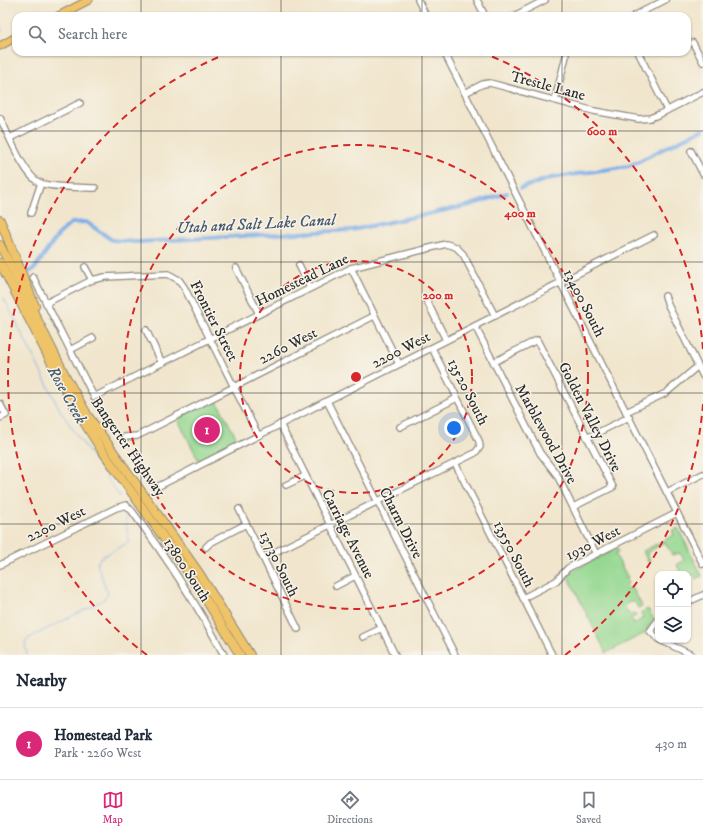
<!DOCTYPE html>
<meta charset="utf-8">
<style>
body{margin:0;font-family:"IM FELL DW Pica",serif;background:#f6f6f7;color:#1f2937}
.controls{position:absolute;right:12px;bottom:12px;display:grid;overflow:hidden;border-radius:8px;box-shadow:0 1px 3px #0004}
.controls button{width:36px;height:36px;display:grid;place-items:center;padding:0;border:0;border-bottom:1px solid #e0e1e3;background:#fff;color:#1f2937;font:20px sans-serif}
.you{position:absolute;left:454px;top:428px;width:14px;height:14px;margin:-10px;border:3px solid #fff;border-radius:50%;background:#1a73e8;box-shadow:0 0 0 6px #1a73e833}
.badge{display:grid;place-items:center;width:26px;height:26px;border-radius:50%;background:#db2777;color:#fff;font-size:13px;font-weight:700}
.pin{position:absolute;translate:-50% -50%;border:2px solid #fff;box-shadow:0 1px 4px #0006}
.list{margin:0;padding:0;list-style:none}
h2{display:flex;justify-content:space-between;align-items:center;height:52px;margin:0;padding:0 16px;font-size:17px}
h2 small{font-size:13px;font-weight:400;color:#747a83}
.list li{display:grid;grid-template-columns:26px 1fr auto;gap:12px;align-items:center;box-sizing:border-box;height:72px;padding:0 16px;border-top:1px solid #e0e1e3}
.list b{display:block;font-size:15px;white-space:nowrap}
.list p{margin:0;font-size:13px;white-space:nowrap;color:#747a83}
.list em{font-size:13px;font-style:normal;color:#747a83}
.icon{flex:none;width:22px;height:22px;fill:none;stroke:currentColor;stroke-width:2;stroke-linecap:round;stroke-linejoin:round}
.map{position:relative;flex:none;width:703px;height:655px;overflow:hidden}
.search{position:absolute;background:#fff;box-shadow:0 1px 3px #0004;left:12px;right:12px;top:12px;height:44px;display:flex;align-items:center;gap:10px;box-sizing:border-box;padding:0 14px;border-radius:12px;color:#747a83;font-size:15px}
.sheet{height:124px;background:#fff}
nav{display:flex;justify-content:space-around;align-items:center;box-sizing:border-box;height:56px;border-top:1px solid #e0e1e3;background:#fff;font-size:11px;color:#747a83}
nav a{display:grid;justify-items:center;gap:2px}
nav .on{color:#db2777}
.map>svg:first-child{display:block}
.green{fill:#95d891;stroke:#60825e}
.lines{fill:none;stroke-linecap:round;stroke-linejoin:round}
.stream{stroke:#7bade7;stroke-width:1}
.canal{stroke:#7bade7;stroke-width:4}
.minor-casing{stroke:#8e887c;stroke-width:8}
.major-casing{stroke:#8e887c;stroke-width:9}
.highway-casing{stroke:#8e887c;stroke-width:10}
.minor{stroke:#fff;stroke-width:5.5}
.major{stroke:#efc469;stroke-width:7}
.highway{stroke:#efc469;stroke-width:8}
.grid{fill:none;stroke:#2b2b2b;stroke-width:1;stroke-opacity:0.55}
.ring{fill:none;stroke:#d62828;stroke-width:2;stroke-dasharray:7 5}
.labels{text-anchor:middle;dominant-baseline:central;stroke-width:3;stroke-linejoin:round;paint-order:stroke}
.street-label{font-size:15px;fill:#2b2b2b;stroke:#f7f3e8}
.water-label{font-size:16px;font-style:italic;fill:#47586d;stroke:#f7f3e8}
.centre{fill:#d62828;stroke:#f7f3e8;stroke-width:2}
.ring-label{font-size:12px;text-anchor:middle;font-weight:bold;fill:#d62828;stroke:#f7f3e8;stroke-width:3;stroke-linejoin:round;paint-order:stroke}
</style>
<div class="map">
<svg width="703" height="655" viewBox="0 0 703 655">
<rect width="100%" height="100%" fill="#f7f3e8"/>
<filter id="ink" filterUnits="userSpaceOnUse"><feTurbulence type="fractalNoise" baseFrequency=".025" numOctaves="2"/><feDisplacementMap in="SourceGraphic" scale="8" xChannelSelector="R" yChannelSelector="G"/><feConvolveMatrix kernelMatrix="1 2 1 2 8 2 1 2 1" color-interpolation-filters="sRGB"/></filter>
<filter id="wash" filterUnits="userSpaceOnUse"><feTurbulence type="fractalNoise" baseFrequency=".012" numOctaves="4" result="noise"/><feDisplacementMap in="SourceGraphic" scale="16" xChannelSelector="R" yChannelSelector="G"/><feGaussianBlur stdDeviation="0.9" result="paint"/><feColorMatrix in="noise" values="0 0 0 0 0 0 0 0 0 0 0 0 0 0 0 0 0 1.4 0 .05"/><feComposite in="paint" operator="in"/></filter>
<g filter="url(#wash)">
<rect width="100%" height="100%" fill="#f1e6cd"/>
<g class="green">
<polygon points="216,399 238,441 199,461 177,418"/>
<polygon points="678,528 702,576 696,579 694,574 688,577 688,574 681,574 677,565 684,560 680,553 672,555 665,542 647,553 650,561 648,562 643,551 674,535 672,531"/>
<polygon points="617,548 619,552 615,554 628,578 626,579 628,583 626,585 628,589 632,587 642,606 638,608 635,602 629,601 625,608 628,613 635,614 636,616 631,618 634,624 643,618 641,613 648,609 654,620 648,627 647,632 606,653 567,574"/>
</g>
<g class="lines">
<g class="stream">
<polyline points="0,24 2,30 0,34"/>
<polyline points="4,298 61,412 120,497"/>
<polyline points="226,438 227,437"/>
<polyline points="193,440 194,441"/>
<polyline points="27,655 25,643 29,638 94,605 104,599 108,594 97,564 100,558 129,542 125,516"/>
</g>
<g class="canal">
<polyline points="521,188 551,178 629,166 703,129"/>
<polyline points="29,272 35,268 58,235 71,223 86,222 112,240 137,242 352,230 470,205 507,193"/>
</g>
</g>
</g>
<g filter="url(#ink)">
<g class="lines">
<g class="minor-casing">
<g id="minor">
<polyline points="418,0 426,16"/>
<polyline points="477,0 485,16"/>
<polyline points="514,16 545,0"/>
<polyline points="634,16 665,0"/>
<polyline points="693,43 703,62"/>
<polyline points="444,52 703,564"/>
<polyline points="638,52 667,110"/>
<polyline points="465,93 483,84 490,83 594,111 639,119 650,118 660,114 703,92"/>
<polyline points="555,100 566,56"/>
<path d="M0,118C8,133 24,176 40,183C53,188 80,187 95,188"/>
<polyline points="10,138 80,103"/>
<polyline points="691,151 703,174"/>
<polyline points="31,213 41,183"/>
<polyline points="299,265 310,288"/>
<polyline points="85,267 92,280"/>
<polyline points="236,268 259,314"/>
<polyline points="351,268 399,364"/>
<polyline points="33,277 94,397 351,268 446,244 456,247 463,254 495,316"/>
<polyline points="665,296 668,305 703,376"/>
<polyline points="426,299 446,340"/>
<polyline points="46,303 92,280 105,277 168,274 179,280 184,287 258,435"/>
<polyline points="475,326 540,453 557,475 596,554"/>
<polyline points="146,330 162,363"/>
<polyline points="70,350 93,338"/>
<polyline points="494,362 537,340 613,487 573,507"/>
<polyline points="327,401 455,655"/>
<polyline points="0,404 6,415 0,418"/>
<polyline points="626,412 666,393 698,366"/>
<polyline points="280,424 395,655"/>
<polyline points="400,427 457,398"/>
<polyline points="125,437 137,436 374,316"/>
<polyline points="587,438 629,417"/>
<polyline points="455,463 552,655"/>
<polyline points="286,485 305,476"/>
<polyline points="159,486 654,235"/>
<polyline points="667,492 703,474"/>
<polyline points="239,509 298,629"/>
<polyline points="206,547 210,543 246,524"/>
<polyline points="263,558 455,463 475,453 480,447 479,441 432,348"/>
<path d="M0,565L116,508L126,505L132,511C166,557 197,604 224,655"/>
<polyline points="336,586 355,576"/>
<polyline points="523,598 556,581 568,568 677,513"/>
<polyline points="688,602 703,595"/>
<polyline points="658,620 650,631 658,639"/>
<polyline points="363,637 382,628"/>
<polyline points="660,640 692,655"/>
</g>
</g>
<g class="major-casing">
<g id="major">
<polyline points="58,16 89,0"/>
<polyline points="0,46 16,37"/>
</g>
</g>
<g class="highway-casing">
<g id="highway">
<polyline points="0,220 35,306"/>
<polyline points="0,245 67,379 88,416 199,573 250,655"/>
<polyline points="0,263 75,408 101,449 195,582 240,655"/>
</g>
</g>
<use href="#minor" class="minor"/>
<use href="#major" class="major"/>
<use href="#highway" class="highway"/>
</g>
</g>
<path class="grid" d="M141,0V16M281,0V16M422,0V16M562,0V16M141,52V655M281,52V655M422,52V655M562,52V655M0,131H703M0,262H703M0,393H703M0,524H703"/>
<g class="ring">
<circle cx="356" cy="377" r="116"/>
<circle cx="356" cy="377" r="232"/>
<path d="M703 404A348 348 0 0 1 565 655M147 655A348 348 0 0 1 231 52M481 52A348 348 0 0 1 703 350"/>
</g>
<g class="labels">
<g class="street-label">
<text transform="translate(548 86) rotate(15)">Trestle Lane</text>
<text transform="translate(302 280) rotate(-26)">Homestead Lane</text>
<text transform="translate(584 303) rotate(63)">13400 South</text>
<text transform="translate(214 321) rotate(63)">Frontier Street</text>
<text transform="translate(288 346) rotate(-27)">2260 West</text>
<text transform="translate(401 350) rotate(-27)">2200 West</text>
<text transform="translate(468 392) rotate(63)">13520 South</text>
<text transform="translate(590 417) rotate(63)">Golden Valley Drive</text>
<text transform="translate(546 434) rotate(61)">Marblewood Drive</text>
<text transform="translate(128 447) rotate(55)">Bangerter Highway</text>
<text transform="translate(401 523) rotate(63)">Charm Drive</text>
<text transform="translate(56 524) rotate(-26)">2200 West</text>
<text transform="translate(348 534) rotate(63)">Carriage Avenue</text>
<text transform="translate(593 543) rotate(-27)">1930 West</text>
<text transform="translate(514 554) rotate(63)">13550 South</text>
<text transform="translate(279 564) rotate(64)">13730 South</text>
<text transform="translate(187 570) rotate(57)">13800 South</text>
</g>
<g class="water-label">
<text transform="translate(256 224) rotate(-3)">Utah and Salt Lake Canal</text>
<text transform="translate(67 395) rotate(61)">Rose Creek</text>
</g>
</g>
<circle cx="356" cy="377" r="6" class="centre"/>
<g class="ring-label">
<text x="602" y="135">600 m</text>
<text x="520" y="217">400 m</text>
<text x="438" y="299">200 m</text>
</g>
</svg>
<div class="controls">
<button><svg class="icon" aria-label="locate" viewBox="0 0 24 24"><circle cx="12" cy="12" r="6"/><path d="M12 2v4M12 18v4M2 12h4M18 12h4"/></svg></button>
<button><svg class="icon" aria-label="layers" viewBox="0 0 24 24"><path d="M12 4l9 5-9 5-9-5zM3 14l9 5 9-5"/></svg></button>
</div>
<div class="you"></div>
<div class="pin badge" style="left:207px;top:430px">1</div>
<div class="search"><svg class="icon" aria-label="search" viewBox="0 0 24 24"><circle cx="10" cy="10" r="6"/><path d="M15 15l6 6"/></svg>Search here</div>
</div>
<section class="sheet">
<h2>Nearby<small></small></h2>
<ul class="list">
<li><span class="badge">1</span><div><b>Homestead Park</b><p>Park · 2260 West</p></div><em>430 m</em></li>
</ul>
</section>
<nav>
<a class="on"><svg class="icon" aria-label="map" viewBox="0 0 24 24"><path d="M3 6l6-2 6 2 6-2v14l-6 2-6-2-6 2zM9 4v14M15 6v14"/></svg>Map</a>
<a><svg class="icon" aria-label="directions" viewBox="0 0 24 24"><path d="M12 3l9 9-9 9-9-9zM9 14v-3h6M13 9l2 2-2 2"/></svg>Directions</a>
<a><svg class="icon" aria-label="saved" viewBox="0 0 24 24"><path d="M7 4h10v16l-5-4-5 4z"/></svg>Saved</a>
</nav>
